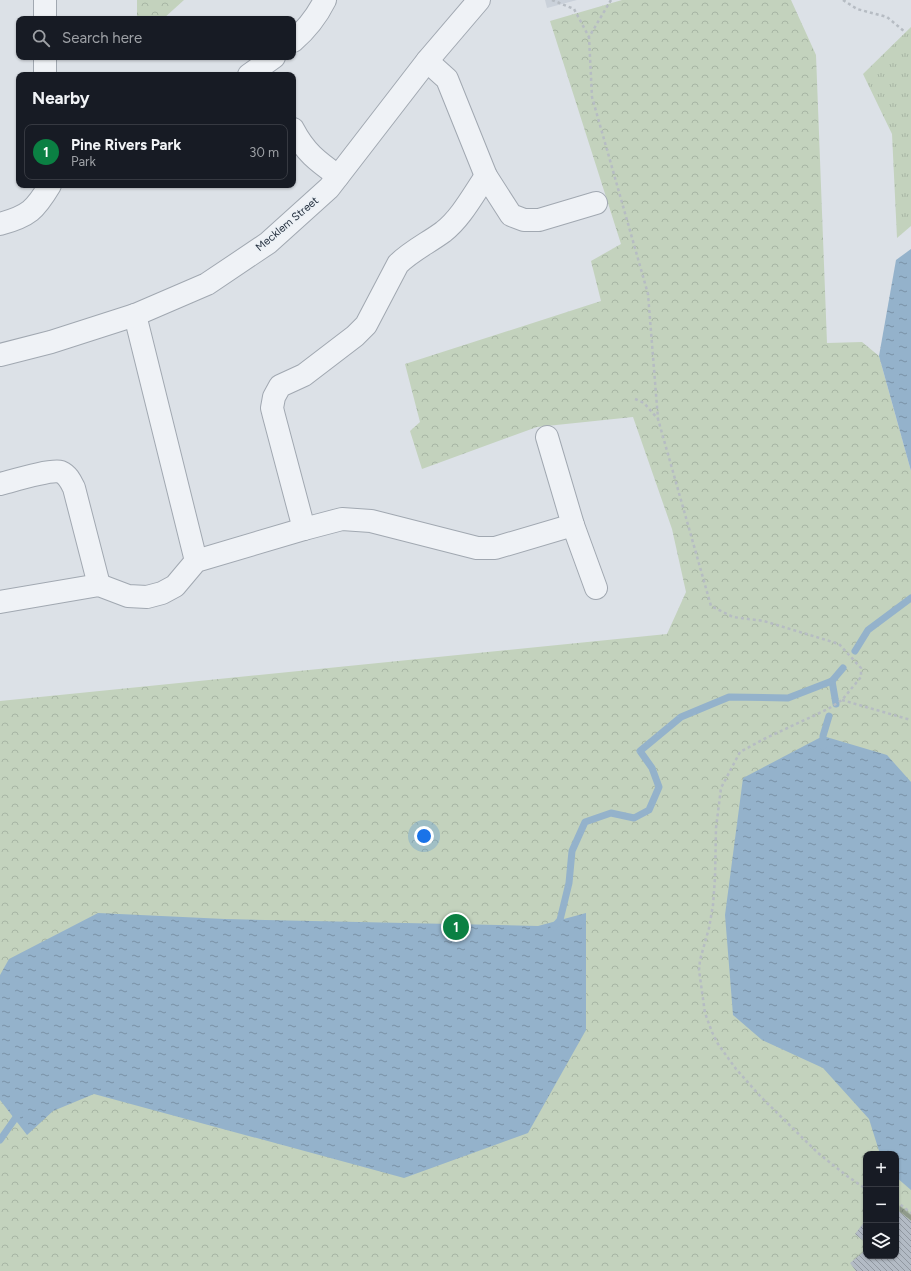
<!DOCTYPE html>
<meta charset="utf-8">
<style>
body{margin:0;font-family:Figtree,sans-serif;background:#20242c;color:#f1f3f6}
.controls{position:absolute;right:12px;bottom:12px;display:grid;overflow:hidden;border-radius:8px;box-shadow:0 1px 3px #0004}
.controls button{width:36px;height:36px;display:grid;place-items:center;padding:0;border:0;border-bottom:1px solid #363941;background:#171b24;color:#f1f3f6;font:20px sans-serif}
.you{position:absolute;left:424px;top:836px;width:14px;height:14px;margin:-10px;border:3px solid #fff;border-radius:50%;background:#1a73e8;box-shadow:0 0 0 6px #1a73e833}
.badge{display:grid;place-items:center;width:26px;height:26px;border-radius:50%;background:#0b8043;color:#fff;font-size:13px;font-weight:700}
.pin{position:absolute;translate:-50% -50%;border:2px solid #fff;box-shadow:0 1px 4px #0006}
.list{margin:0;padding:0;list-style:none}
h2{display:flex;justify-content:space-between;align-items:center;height:52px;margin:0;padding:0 16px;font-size:17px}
h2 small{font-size:13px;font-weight:400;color:#9ea1a6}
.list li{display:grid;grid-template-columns:26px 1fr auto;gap:12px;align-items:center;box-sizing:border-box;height:56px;margin:0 8px 8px;padding:0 8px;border:1px solid #363941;border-radius:8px}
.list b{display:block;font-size:15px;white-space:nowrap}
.list p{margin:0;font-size:13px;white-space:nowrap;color:#9ea1a6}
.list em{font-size:13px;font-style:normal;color:#9ea1a6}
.icon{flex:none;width:22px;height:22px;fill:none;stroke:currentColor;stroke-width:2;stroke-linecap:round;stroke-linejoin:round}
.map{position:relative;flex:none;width:911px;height:1271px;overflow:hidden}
.search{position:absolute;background:#171b24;box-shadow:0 1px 3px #0004;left:16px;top:16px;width:280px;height:44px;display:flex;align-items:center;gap:10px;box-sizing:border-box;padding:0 14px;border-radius:8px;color:#9ea1a6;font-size:15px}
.panel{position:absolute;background:#171b24;box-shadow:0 1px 3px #0004;left:16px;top:72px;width:280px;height:116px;border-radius:8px}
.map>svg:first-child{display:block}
.built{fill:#cad1da}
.grass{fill:url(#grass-tufts)}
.forest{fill:url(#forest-crowns);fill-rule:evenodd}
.water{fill:url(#water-ripples)}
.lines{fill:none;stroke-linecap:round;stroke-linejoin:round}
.stream{stroke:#94b2cb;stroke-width:7}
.building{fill:url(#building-back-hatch);filter:url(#shadow)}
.minor-casing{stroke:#a1a8b1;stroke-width:24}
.path{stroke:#b6bcc3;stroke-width:2.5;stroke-dasharray:3 3;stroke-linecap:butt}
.minor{stroke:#eff2f6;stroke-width:22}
.labels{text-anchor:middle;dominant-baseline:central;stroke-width:3;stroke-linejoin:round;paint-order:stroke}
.street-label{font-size:11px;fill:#25303f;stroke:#ebf0f5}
</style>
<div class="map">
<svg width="911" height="1271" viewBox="0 0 911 1271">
<defs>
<pattern id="grass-tufts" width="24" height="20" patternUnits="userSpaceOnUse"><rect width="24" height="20" fill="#c3d2bd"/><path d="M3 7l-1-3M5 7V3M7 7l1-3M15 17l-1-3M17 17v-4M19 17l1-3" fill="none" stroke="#a7b5a4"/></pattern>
<pattern id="forest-crowns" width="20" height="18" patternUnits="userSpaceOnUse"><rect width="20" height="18" fill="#c3d2bd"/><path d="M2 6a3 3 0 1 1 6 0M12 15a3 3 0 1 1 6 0" fill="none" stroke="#a7b5a4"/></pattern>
<pattern id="water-ripples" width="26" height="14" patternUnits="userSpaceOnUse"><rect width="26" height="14" fill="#94b2cb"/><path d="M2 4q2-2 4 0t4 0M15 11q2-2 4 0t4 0" fill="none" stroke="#7991a6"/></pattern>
<pattern id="building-back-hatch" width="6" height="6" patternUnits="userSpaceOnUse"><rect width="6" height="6" fill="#b3bbc5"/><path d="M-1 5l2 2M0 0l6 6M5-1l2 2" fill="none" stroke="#9198a1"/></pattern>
<filter id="shadow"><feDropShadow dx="3.5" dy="-3.5" stdDeviation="0" flood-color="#0004"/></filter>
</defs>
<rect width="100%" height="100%" fill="#dce1e7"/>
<polygon class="built" points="545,0 577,0 547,8"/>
<polygon class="grass" points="911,27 911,226 897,238 892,134 863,74"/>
<g class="forest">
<polygon points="137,0 184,0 163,19 137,19"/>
<path d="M622,0H791L816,55L827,343L862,342L879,356L911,471V1271H0V701L667,634L686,592L672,529L633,417L537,427L422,469L410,431L420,422L405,364L601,301L591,261L621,244L550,21ZM866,1154H896V1256H866Z"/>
</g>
<g class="water">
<polygon points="911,249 911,471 879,356 896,260"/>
<polygon points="823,736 887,755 911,782 911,1190 896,1177 896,1154 880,1154 869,1119 823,1068 762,1040 733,1015 725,915 743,778"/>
<polygon points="98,913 225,919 538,926 586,913 586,1030 528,1133 404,1178 94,1094 53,1111 27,1135 0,1100 0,975 9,959"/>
</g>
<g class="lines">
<g class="stream">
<polyline points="855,651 868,630 911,598"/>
<polyline points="832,681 836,704"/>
<polyline points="823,746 823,736 829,716"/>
<polyline points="554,927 560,920 569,883 572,851 585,822 611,813 634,818 649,810 659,787 652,768 640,751 681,717 729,697 788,698 832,681 843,668"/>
<polyline points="0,1140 19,1113"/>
</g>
</g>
<g class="building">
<polygon points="896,1209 911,1221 911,1271 856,1271 850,1263 866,1250 866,1256 896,1256"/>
<polygon points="866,1220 866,1243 855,1234"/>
</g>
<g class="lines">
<g class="minor-casing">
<g id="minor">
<polyline points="45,19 45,0"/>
<path d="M293,41C306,30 317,16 325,0"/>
<polyline points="427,61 447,79 486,176 511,215 524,220 539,220 596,203"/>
<polyline points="45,75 45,57"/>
<polyline points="249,75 274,57"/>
<path d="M293,129C305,152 317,161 338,176"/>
<path d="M0,224C29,216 35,210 50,185"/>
<polyline points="135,315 196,561"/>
<polyline points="0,355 51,342 135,315 207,284 268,243 329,188 427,61 479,0"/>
<polyline points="547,437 573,525 596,588"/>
<path d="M0,484C12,481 51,469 61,472C68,475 71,482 74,488L99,585"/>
<path d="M304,529L274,416L272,408L274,397L280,386L304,375L355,336L366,325L398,264C411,251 428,243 443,232C461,218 473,195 486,176"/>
<polyline points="0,602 99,585 128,596 147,597 162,593 175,586 196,561 304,529 342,519 371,521 477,548 495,548 573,525"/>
</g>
</g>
<g class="path">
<polyline points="552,0 574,9 589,37"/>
<polyline points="611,0 589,37 592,97 648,294 658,419"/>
<polyline points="843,0 857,9 887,17 905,32"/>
<polyline points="635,399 644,403 658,419 711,606 733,617 764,621 839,644 861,668 861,677 842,700 828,709 764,739 740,752 721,788 716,828 715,878 713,905 709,928 700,960 699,970 705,1013 712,1032 718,1044 736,1069 761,1097 818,1153 847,1176 866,1189"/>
<polyline points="842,700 911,720"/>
<polyline points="896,1201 911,1213"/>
</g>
<use href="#minor" class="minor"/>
</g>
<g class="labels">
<g class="street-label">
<text transform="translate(287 224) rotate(-40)">Mecklem Street</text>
</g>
</g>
</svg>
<div class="controls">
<button>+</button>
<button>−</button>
<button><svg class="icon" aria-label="layers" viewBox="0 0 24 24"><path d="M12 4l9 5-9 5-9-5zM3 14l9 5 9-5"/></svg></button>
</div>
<div class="you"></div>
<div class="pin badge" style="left:456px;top:927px">1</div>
<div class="search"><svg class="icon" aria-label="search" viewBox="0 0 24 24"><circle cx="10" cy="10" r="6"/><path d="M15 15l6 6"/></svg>Search here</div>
<section class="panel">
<h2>Nearby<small></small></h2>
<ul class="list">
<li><span class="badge">1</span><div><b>Pine Rivers Park</b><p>Park</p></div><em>30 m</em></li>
</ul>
</section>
</div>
